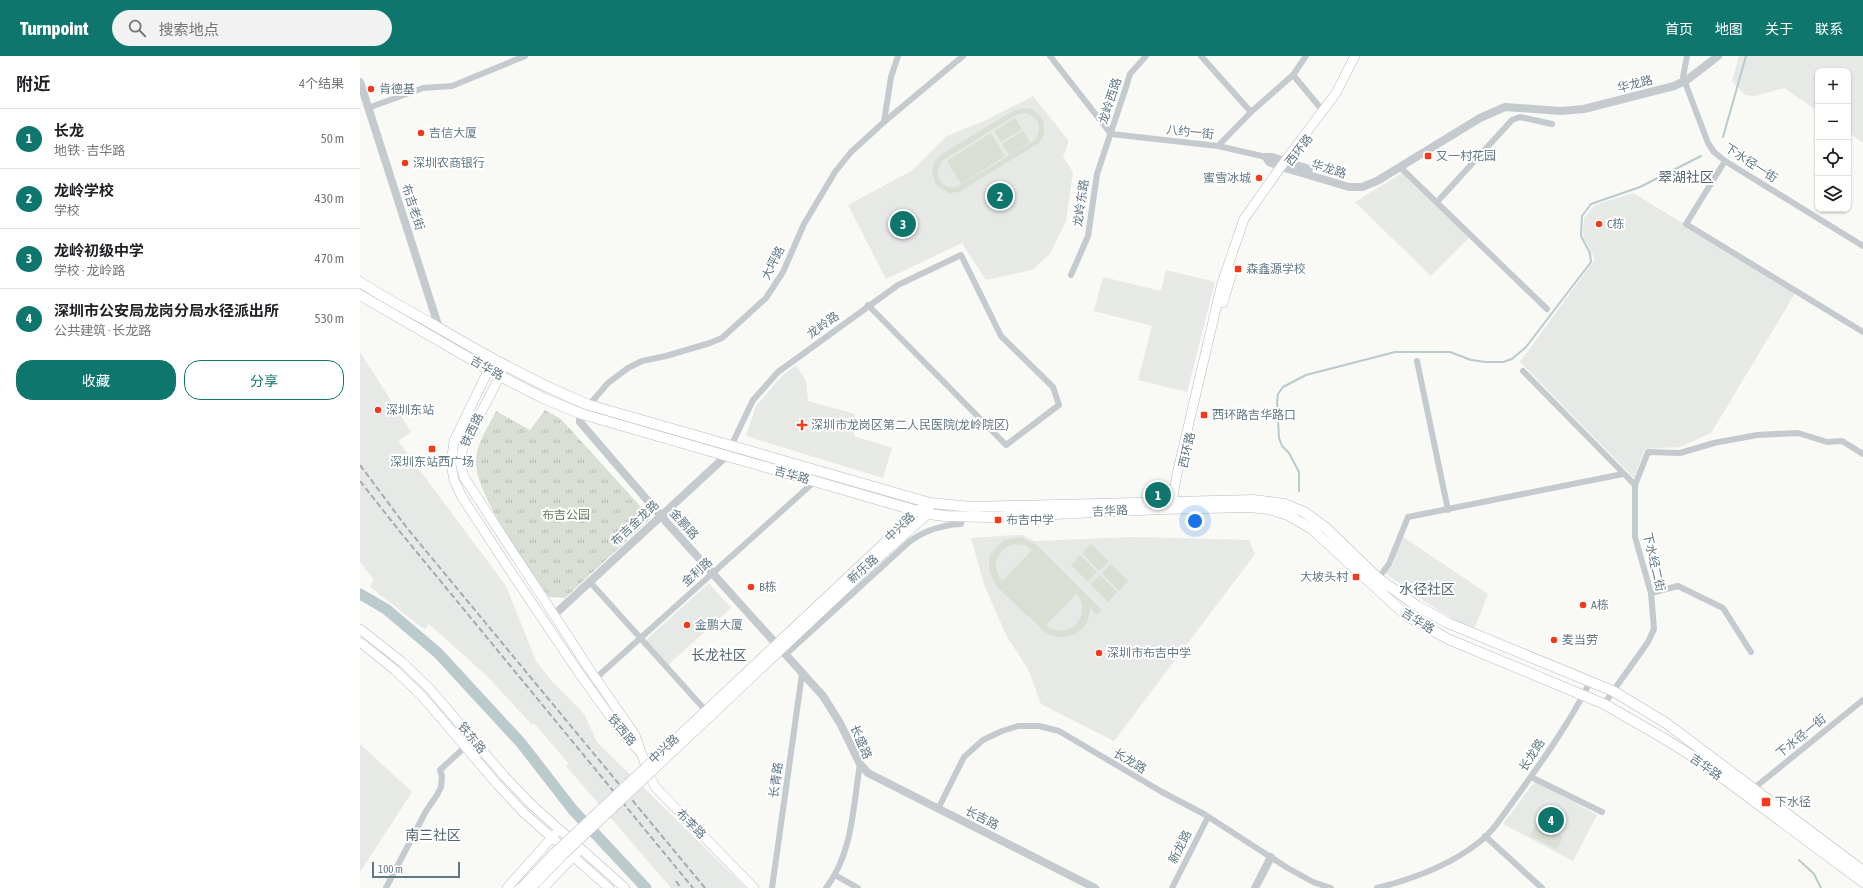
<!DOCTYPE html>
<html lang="zh">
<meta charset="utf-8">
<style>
body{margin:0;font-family:"Asap Condensed","Noto Sans SC",sans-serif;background:#f2f2f2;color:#202124}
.controls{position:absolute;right:12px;top:12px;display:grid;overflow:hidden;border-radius:8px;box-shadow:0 1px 3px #0004}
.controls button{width:36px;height:36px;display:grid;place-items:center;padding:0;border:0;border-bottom:1px solid #e0e0e0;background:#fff;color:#202124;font:20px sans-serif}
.scale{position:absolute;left:12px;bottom:10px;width:88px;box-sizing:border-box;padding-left:4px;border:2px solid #617884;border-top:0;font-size:11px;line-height:14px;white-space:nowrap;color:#617884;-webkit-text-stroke:3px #fff;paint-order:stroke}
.you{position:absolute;left:835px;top:465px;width:14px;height:14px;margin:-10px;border:3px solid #fff;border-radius:50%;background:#1a73e8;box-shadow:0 0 0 6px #1a73e833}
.badge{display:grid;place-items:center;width:26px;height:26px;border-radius:50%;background:#0f766e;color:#fff;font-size:13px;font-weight:700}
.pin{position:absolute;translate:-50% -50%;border:2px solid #fff;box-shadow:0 1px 4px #0006}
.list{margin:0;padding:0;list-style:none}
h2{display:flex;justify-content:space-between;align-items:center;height:52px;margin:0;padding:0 16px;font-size:17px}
h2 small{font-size:13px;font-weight:400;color:#757577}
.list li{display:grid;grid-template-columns:26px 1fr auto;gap:12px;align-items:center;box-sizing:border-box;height:60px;padding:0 16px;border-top:1px solid #e0e0e0}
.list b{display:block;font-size:15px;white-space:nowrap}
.list p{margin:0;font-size:13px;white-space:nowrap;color:#757577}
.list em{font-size:13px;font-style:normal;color:#757577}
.actions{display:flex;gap:8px;padding:12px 16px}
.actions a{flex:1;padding:9px 0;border:1px solid #0f766e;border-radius:16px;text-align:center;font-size:14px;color:#0f766e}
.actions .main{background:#0f766e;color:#fff}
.icon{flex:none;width:22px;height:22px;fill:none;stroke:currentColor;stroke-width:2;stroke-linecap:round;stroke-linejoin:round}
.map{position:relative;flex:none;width:1503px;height:832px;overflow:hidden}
header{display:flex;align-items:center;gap:24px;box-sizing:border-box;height:56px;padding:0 20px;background:#0f766e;color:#fff}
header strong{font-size:19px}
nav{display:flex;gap:22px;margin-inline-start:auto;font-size:14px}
.search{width:280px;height:36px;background:#f2f2f2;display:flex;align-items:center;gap:10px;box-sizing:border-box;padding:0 14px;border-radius:22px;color:#757577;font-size:15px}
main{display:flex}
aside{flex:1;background:#fff}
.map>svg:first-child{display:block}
.built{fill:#e7e9e7}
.grass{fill:url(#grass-tufts)}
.pitch{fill:#d9dfd4;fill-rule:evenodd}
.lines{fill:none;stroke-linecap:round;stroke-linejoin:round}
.stream{stroke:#bacacd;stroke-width:2}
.river{stroke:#bacacd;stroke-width:11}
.secondary-casing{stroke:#b6bec2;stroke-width:10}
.primary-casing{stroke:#b7bdc1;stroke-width:11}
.minor{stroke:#c4cacd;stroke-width:6}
.tertiary{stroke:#c4cacd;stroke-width:8}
.secondary{stroke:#fff;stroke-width:9}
.primary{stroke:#fff;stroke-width:10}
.rail{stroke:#a2acb1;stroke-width:2;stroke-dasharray:6 3;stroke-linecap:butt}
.secondary-bridge-casing{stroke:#b6bec2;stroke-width:10;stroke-linecap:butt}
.secondary-bridge{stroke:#fff;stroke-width:9}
.poi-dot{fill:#f63a19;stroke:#fff;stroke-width:1.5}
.labels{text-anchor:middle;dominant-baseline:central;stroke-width:4;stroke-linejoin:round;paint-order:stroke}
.street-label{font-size:12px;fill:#617884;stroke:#fff}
.poi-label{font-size:12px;fill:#617884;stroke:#fff;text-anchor:start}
.park-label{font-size:12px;fill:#677b60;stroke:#fff}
.quarter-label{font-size:14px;fill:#54656f;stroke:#fff}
</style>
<header>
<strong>Turnpoint</strong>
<div class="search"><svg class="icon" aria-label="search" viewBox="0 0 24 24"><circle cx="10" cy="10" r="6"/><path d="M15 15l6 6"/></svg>搜索地点</div>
<nav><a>首页</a><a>地图</a><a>关于</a><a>联系</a></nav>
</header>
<main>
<aside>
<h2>附近<small>4个结果</small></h2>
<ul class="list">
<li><span class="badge">1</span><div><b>长龙</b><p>地铁 · 吉华路</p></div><em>50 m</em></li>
<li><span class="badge">2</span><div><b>龙岭学校</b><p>学校</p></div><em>430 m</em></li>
<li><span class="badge">3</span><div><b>龙岭初级中学</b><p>学校 · 龙岭路</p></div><em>470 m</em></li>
<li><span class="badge">4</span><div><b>深圳市公安局龙岗分局水径派出所</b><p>公共建筑 · 长龙路</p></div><em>530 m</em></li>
</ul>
<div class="actions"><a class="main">收藏</a><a>分享</a></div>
</aside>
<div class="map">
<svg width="1503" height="832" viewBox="0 0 1503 832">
<defs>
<pattern id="grass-tufts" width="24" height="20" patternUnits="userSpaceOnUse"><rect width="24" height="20" fill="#d9dfd4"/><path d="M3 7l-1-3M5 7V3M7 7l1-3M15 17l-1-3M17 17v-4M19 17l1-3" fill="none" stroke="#b3bab2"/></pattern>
</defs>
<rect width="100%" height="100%" fill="#f9f9f6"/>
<g class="built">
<polygon points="1379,0 1503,0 1503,87 1488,76 1488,15 1458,15 1458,55 1424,32 1395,40 1385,39 1372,25"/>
<polygon points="673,40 709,85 703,101 713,116 706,165 690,198 672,214 626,224 602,187 526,223 488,149 553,114 587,80 626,64"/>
<polygon points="1042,117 1109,182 1071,220 995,146"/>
<polygon points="1273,137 1436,236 1351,377 1320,391 1285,393 1274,422 1160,306 1235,203 1223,180 1224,162 1235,149"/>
<polygon points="806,214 855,226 827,336 778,324 792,270 734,255 743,221 801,235"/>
<polygon points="0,296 51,376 38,385 146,530 176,605 191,624 224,658 237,686 386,832 311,832 206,710 209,708 174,667 172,669 127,620 69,568 65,573 60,570 10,531 14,524 0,506"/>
<polygon points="436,309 446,325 448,345 495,358 494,380 532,392 523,422 386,380 396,350 422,320"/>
<polygon points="655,479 662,479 675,485 774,481 889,484 895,498 754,685 681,648 668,613 647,581 625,531 611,482"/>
<polygon points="1043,481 1128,538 1116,569 1113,572 1101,568 1067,547 1025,517 1032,510"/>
<polygon points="349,527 371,552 308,609 286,584"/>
<polygon points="0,688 52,736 0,816"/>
<polygon points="1175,725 1237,759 1213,805 1143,768"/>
</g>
<path class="grass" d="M185,354L201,363L291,462L205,542L189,541C169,511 113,437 116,403C117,386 129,370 136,355L170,374Z"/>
<g class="pitch">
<path d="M663,52L673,53L683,64L684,79L679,87L599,136L589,137L576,129L572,115L575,105L582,98L653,55ZM663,57C678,58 684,72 675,84L597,131C586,133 578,127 577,115L582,105L656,59Z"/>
<polygon points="655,62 662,73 641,86 634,75"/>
<polygon points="663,75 670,86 649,99 642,88"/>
<polygon points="631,77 645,100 601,128 587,105"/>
<path d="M661,481L677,489L742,554L737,559L730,552C730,576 706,588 686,577L636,530L629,514V502L635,492L644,484ZM656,488L665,489L672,494L642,525C630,510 637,491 656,488ZM716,538C735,558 708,587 686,569Z"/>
<polygon points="731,488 749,505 739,515 722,497"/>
<polygon points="720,499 737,516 728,526 711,509"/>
<polygon points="751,508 768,525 759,535 742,517"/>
<polygon points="740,519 757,536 748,546 730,528"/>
<polygon points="1177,767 1203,781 1197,793 1170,780"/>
</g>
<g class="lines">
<g class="stream">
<polyline points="1363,81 1386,0"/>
<polyline points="939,435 939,416 929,397 922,390 919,382 917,346 918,338 923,331 946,319 1035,296 1090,296 1111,304 1126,306 1143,306 1152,303 1166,291 1231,206 1230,197 1221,180 1222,160 1231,148 1280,131 1341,100"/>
<polyline points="1439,804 1454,818 1461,832"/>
</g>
<polyline class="river" points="0,538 26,553 78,597 161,687 213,754 286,832"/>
<g class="secondary-casing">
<g id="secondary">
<polyline points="863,247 873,213"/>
<polyline points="129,313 94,385 91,408 94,424 102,441 153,519 219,617 263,678 280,696"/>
<polyline points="140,320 103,391 100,406 104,421 228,611 275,679 289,719 296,732 394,832"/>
<polyline points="815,452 812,445 817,418 862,227 884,163 925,105 976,37 995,0"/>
<polyline points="523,488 556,455 562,452"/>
<polyline points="528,493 568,458 569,453"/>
<polyline points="0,573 42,606 70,633 145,721 172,749 265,832"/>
<polyline points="0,586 35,614 62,640 137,728 164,757 249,832"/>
<polyline points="147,832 195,778"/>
<polyline points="183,832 217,797"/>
</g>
</g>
<g class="primary-casing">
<g id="primary">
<path d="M0,226C26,243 53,257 79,272C128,301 177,328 229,349L570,447L612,451L894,444L925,448L944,456L965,471L1018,522L1057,550L1088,567L1253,635L1306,667L1503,815"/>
<polyline points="0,239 140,320 185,343 222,358 568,458 585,460 628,461 802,453 889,451 909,453 928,459 952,473 1047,560 1088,583 1244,648 1305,683 1340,705 1503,826"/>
</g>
</g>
<g class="minor">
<polyline points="690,0 751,78"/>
<polyline points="841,0 891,56"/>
<polyline points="1327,0 1323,21 1348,87 1354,96 1365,105 1503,190"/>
<polyline points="933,19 963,55"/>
<polyline points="8,52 63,32 92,30 165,0"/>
<polyline points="524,66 603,0"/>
<polyline points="751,78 858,90 906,101"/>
<polyline points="858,90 891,56 933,19 946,0"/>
<polyline points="1365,105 1326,168 1503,276"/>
<polyline points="1040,111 1187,253"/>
<polyline points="1077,146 1152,64 1160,61 1192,68"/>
<polyline points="711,219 728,180 737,118 766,31 770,18 786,0"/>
<polyline points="1057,305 1088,454"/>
<polyline points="1163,315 1275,429"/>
<polyline points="229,349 248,327 268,312 282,305 306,300 350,287 362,282 406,242 423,216 444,168 475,116 491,96 524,66 531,21 538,0"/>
<polyline points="371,390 393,344 418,316 538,229 601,199 641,280 693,331 699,349 646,389 508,249"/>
<polyline points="1017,524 1029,508 1048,461 1263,418"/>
<polyline points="230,526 347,656"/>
<polyline points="1291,537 1318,530 1363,552 1391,596"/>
<path d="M425,599L549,486C565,474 582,469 601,468L602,460"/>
<polyline points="236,622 454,426"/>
<polyline points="1244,648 1288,586 1294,573 1291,537 1275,481 1275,429 1288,396 1320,397 1354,387 1397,379 1438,377 1467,386 1482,385 1503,398"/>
<polyline points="1171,721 1242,756"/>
<polyline points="1393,733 1503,644"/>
<polyline points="578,753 604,701 623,684 642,675 658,670 679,670 699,675 802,736 844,758 926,811 953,826 971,832"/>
<polyline points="1125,780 1182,832"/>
<polyline points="475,819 498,832"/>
<polyline points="26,832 66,755 77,739 81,731 82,720 80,714 105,691"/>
<polyline points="412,832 442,618"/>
<path d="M466,832C493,797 493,750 500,708"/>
<polyline points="812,832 848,761"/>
<path d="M1017,832C1053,823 1089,810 1118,787C1134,775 1145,756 1157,740C1183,704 1210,666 1230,626"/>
</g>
<g class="tertiary">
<polyline points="0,26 79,272 75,283"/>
<polyline points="906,101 909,106 925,112 989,131 1002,131 1017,125 1120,62 1145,51 1201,55 1224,53 1314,30 1327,24 1358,0"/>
<polyline points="906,101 912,101 949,113"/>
<polyline points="222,358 220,363 220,366 300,459 463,640 480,667 500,708 508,717 735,832"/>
<polyline points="194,559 366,400 371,390"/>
<polyline points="895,832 911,801"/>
</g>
<use href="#secondary" class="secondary"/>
<use href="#primary" class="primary"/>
<g class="rail">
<polyline points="0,409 47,472 345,832"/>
<polyline points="0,425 41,477 333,832"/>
<polyline points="316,825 321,832"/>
</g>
<g class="secondary-bridge-casing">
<g id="secondary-bridge">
<polyline points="161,832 191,800 523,488"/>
<polyline points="171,832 203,799 528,493"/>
</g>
</g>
<use href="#secondary-bridge" class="secondary-bridge"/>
</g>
<g class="poi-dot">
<circle cx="11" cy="33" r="4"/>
<circle cx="61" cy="77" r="4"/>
<rect x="1064" y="96" width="8" height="8" rx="2"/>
<circle cx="45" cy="107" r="4"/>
<circle cx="899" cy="122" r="4"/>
<circle cx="1239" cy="168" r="4"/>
<rect x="874" y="209" width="8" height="8" rx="2"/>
<circle cx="18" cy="354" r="4"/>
<rect x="840" y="355" width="8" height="8" rx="2"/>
<path d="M440 363h4v4h4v4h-4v4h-4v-4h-4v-4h4z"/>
<rect x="68" y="389" width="8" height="8" rx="2"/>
<rect x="634" y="460" width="8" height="8" rx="2"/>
<rect x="992" y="517" width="8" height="8" rx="2"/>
<circle cx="391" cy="531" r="4"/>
<circle cx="1223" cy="549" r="4"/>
<circle cx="327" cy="569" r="4"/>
<circle cx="1194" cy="584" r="4"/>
<circle cx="739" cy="597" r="4"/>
<rect x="1401" y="741" width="10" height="10" rx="2"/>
</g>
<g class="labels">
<g class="street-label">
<text transform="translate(1275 28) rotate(-14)">华龙路</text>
<text transform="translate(750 45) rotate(-72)">龙岭西路</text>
<text transform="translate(830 76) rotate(6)">八约一街</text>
<text transform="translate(939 94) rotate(-52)">西环路</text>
<text transform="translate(1391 107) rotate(33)">下水径一街</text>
<text transform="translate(969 113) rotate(17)">华龙路</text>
<text transform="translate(721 147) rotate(-82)">龙岭东路</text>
<text transform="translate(53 151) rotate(72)">布吉老街</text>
<text transform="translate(413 207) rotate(-63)">大坪路</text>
<text transform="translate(463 269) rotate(-36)">龙岭路</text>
<text transform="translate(127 312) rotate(29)">吉华路</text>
<text transform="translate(112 374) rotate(-64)">铁西路</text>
<text transform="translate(827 394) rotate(-77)">西环路</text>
<text transform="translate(432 419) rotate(16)">吉华路</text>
<text transform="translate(750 455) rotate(-3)">吉华路</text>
<text transform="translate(275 467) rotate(-43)">布吉金龙路</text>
<text transform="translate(324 468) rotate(48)">金鹏路</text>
<text transform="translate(540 471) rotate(-44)">中兴路</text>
<text transform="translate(1294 506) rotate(77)">下水经二街</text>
<text transform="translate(503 513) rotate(-42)">新乐路</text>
<text transform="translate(337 516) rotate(-42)">金利路</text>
<text transform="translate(1058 565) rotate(32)">吉华路</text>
<text transform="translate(262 674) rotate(51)">铁西路</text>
<text transform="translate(1441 680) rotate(-39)">下水径一街</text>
<text transform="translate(112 682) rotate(51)">铁东路</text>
<text transform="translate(501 686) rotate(67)">长盛路</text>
<text transform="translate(304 693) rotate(-43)">中兴路</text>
<text transform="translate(1172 699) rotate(-57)">长龙路</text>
<text transform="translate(770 705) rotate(31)">长龙路</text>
<text transform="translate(1346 711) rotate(35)">吉华路</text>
<text transform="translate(416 724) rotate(-82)">长青路</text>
<text transform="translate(622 762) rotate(27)">长吉路</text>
<text transform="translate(331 768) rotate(45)">布李路</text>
<text transform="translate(820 791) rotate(-63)">新龙路</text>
</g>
<g class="poi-label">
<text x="19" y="33">肯德基</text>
<text x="69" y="77">吉信大厦</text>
<text x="1076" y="100">又一村花园</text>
<text x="53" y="107">深圳农商银行</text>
<text x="891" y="122" text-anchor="end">蜜雪冰城</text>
<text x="1247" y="168">C栋</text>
<text x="886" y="213">森鑫源学校</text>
<text x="26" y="354">深圳东站</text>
<text x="852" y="359">西环路吉华路口</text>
<text x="451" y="369">深圳市龙岗区第二人民医院(龙岭院区)</text>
<text x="72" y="406" text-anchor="middle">深圳东站西广场</text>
<text x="646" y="464">布吉中学</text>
<text x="988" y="521" text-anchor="end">大坡头村</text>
<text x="399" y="531">B栋</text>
<text x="1231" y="549">A栋</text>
<text x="335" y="569">金鹏大厦</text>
<text x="1202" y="584">麦当劳</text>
<text x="747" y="597">深圳市布吉中学</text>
<text x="1415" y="746">下水径</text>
</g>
<g class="park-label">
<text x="206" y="459">布吉公园</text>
</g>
<g class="quarter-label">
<text x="1326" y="121">翠湖社区</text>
<text x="1067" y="533">水径社区</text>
<text x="359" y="599">长龙社区</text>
<text x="73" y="779">南三社区</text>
</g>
</g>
</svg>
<div class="controls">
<button>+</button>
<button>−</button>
<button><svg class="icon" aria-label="locate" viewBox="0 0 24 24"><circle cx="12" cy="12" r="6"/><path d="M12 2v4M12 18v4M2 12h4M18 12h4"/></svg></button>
<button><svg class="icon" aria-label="layers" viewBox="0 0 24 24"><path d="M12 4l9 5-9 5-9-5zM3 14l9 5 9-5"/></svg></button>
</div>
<div class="scale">100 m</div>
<div class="you"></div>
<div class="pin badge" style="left:798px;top:439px">1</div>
<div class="pin badge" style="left:640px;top:140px">2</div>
<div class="pin badge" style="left:543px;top:168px">3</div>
<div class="pin badge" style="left:1191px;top:764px">4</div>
</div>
</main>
